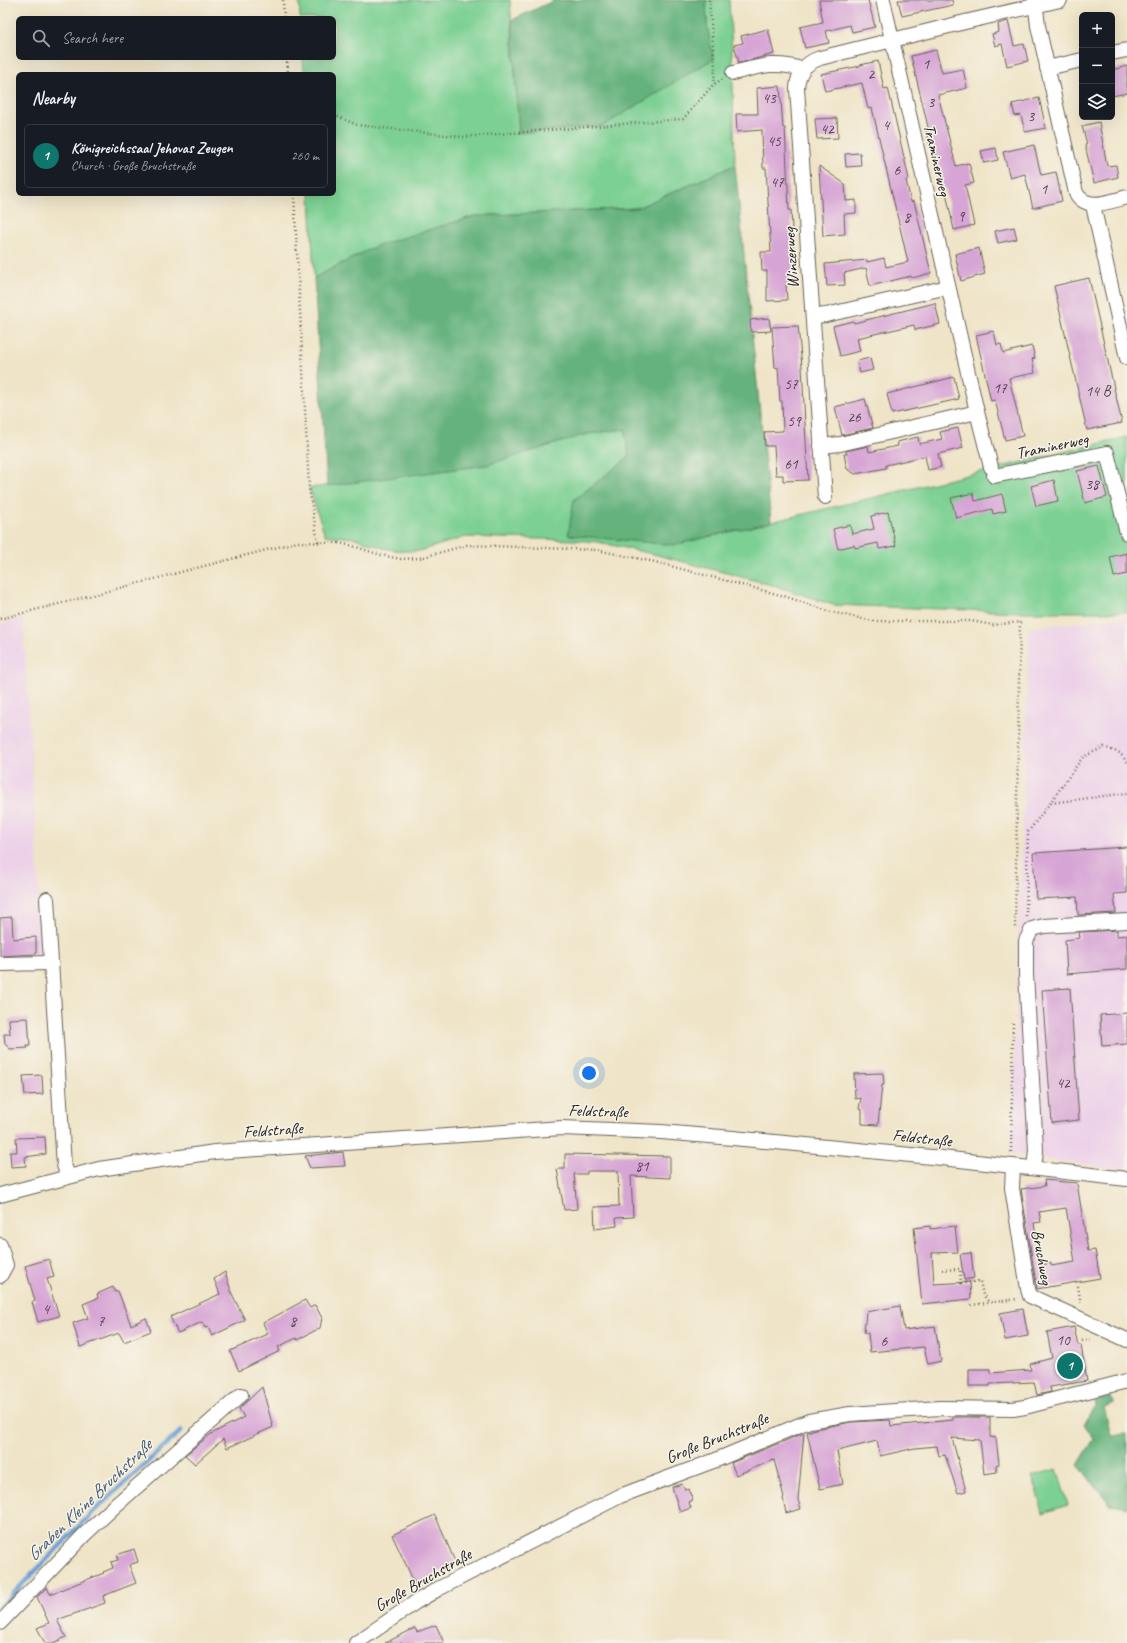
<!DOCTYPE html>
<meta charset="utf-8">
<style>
body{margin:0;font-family:Caveat,sans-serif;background:#20242c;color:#f1f3f6}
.controls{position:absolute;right:12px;top:12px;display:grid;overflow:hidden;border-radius:6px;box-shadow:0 4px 16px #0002}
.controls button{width:36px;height:36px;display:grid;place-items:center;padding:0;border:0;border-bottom:1px solid #363941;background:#171b24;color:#f1f3f6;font:20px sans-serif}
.you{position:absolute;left:589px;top:1073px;width:14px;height:14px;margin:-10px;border:3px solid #fff;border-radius:50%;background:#1a73e8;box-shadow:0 0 0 6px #1a73e833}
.badge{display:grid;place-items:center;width:26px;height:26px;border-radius:50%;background:#0f766e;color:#fff;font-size:13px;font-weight:700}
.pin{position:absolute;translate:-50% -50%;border:2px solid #fff;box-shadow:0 1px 4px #0006}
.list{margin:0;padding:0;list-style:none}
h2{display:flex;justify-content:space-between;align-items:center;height:52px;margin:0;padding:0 16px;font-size:17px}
h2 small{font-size:13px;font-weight:400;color:#9ea1a6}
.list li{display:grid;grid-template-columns:26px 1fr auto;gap:12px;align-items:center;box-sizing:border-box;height:64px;margin:0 8px 8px;padding:0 8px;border:1px solid #363941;border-radius:6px}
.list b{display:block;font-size:15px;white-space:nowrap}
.list p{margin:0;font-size:13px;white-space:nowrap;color:#9ea1a6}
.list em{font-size:13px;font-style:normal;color:#9ea1a6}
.icon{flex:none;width:22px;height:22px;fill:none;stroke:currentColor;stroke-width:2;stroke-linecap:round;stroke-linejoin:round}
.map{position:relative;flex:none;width:1127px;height:1643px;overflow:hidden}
.search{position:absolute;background:#171b24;box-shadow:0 4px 16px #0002;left:16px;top:16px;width:320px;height:44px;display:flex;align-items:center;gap:10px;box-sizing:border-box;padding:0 14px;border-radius:6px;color:#9ea1a6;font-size:15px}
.panel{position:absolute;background:#171b24;box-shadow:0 4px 16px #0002;left:16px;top:72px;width:320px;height:124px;border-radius:6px}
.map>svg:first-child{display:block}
.built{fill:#edd1e9}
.green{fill:#7cd093;stroke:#4c7658}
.forest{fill:#65b27d;stroke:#40674c}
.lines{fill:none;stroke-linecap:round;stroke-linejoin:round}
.stream{stroke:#67a1d6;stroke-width:4.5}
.building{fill:#d7a5d5;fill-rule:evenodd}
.minor-casing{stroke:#666258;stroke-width:16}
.path{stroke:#666258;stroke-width:2.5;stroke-dasharray:1 3;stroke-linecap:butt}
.minor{stroke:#fff;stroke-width:14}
.labels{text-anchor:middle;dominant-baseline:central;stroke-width:3;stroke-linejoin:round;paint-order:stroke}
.number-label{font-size:15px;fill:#4b3e4a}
.street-label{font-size:17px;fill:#1c1c1c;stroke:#f7f3e8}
.water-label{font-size:18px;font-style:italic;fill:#3e5870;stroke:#f7f3e8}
</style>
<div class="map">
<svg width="1127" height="1643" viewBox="0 0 1127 1643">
<rect width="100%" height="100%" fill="#f7f3e8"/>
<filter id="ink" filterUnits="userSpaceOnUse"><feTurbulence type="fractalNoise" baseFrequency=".025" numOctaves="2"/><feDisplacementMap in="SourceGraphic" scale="8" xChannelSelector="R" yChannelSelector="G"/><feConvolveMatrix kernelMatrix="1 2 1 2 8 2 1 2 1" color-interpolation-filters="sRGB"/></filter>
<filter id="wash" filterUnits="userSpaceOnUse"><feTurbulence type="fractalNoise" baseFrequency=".012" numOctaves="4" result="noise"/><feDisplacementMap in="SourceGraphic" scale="16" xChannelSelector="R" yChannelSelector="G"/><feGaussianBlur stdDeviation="0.9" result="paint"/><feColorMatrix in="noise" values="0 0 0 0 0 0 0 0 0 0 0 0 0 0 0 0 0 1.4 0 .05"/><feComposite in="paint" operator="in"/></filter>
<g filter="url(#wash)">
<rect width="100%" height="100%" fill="#efe4c7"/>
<g class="built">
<polygon points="1127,617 1127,1171 1011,1154 1029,628"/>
<polygon points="23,618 43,955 0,958 0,624"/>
</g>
<g class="green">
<polygon points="299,0 510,0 519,132 707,24 706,0 729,0 732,50 735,165 637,208 475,216 376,246 314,278 310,194 334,194 334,74 304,74 303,58 334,58 334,18 300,18"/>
<polygon points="625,429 629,457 574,500 674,545 1127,437 1127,612 1021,612 833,605 776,586 657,555 598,542 574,540 466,537 419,551 401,551 383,548 355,538 325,535 309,488 486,465 587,434"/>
<polygon points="1057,1469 1068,1505 1043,1513 1032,1476"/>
</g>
<g class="forest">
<polygon points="555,0 706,0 707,24 713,59 603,126 519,133 512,20"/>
<polygon points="735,165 771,522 674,545 568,535 574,500 629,457 625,429 587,434 486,465 327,486 314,278 376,246 475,216 637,208"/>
<polygon points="1110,1397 1115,1403 1104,1407 1111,1435 1127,1434 1127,1507 1110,1504 1078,1465 1094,1439 1084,1424 1095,1406 1094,1401"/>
</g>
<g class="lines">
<polyline class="stream" points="0,1607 96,1509 181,1431"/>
</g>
<g id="blocks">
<g class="building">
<polygon points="819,0 868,0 875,27 852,32 850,25 826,31 829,43 805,48 800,27 823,22"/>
<polygon points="898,0 952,0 953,5 902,16"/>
<polygon points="1008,21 1014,46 1024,44 1028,61 1007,66 1002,44 995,46 992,34 999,32 998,24"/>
<polygon points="768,29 774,54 739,63 734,45 743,43 741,36"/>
<polygon points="936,50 942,73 963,69 967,88 938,95 956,166 969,163 974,183 965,185 974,225 954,230 945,188 941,182 943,179 936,153 932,154 926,131 929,131 911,56"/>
<polygon points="878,61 884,89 888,88 909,179 906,180 911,202 914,201 931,273 912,278 911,276 870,286 866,268 844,273 845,285 827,286 825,264 867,260 867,262 884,258 886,267 908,262 872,108 868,109 862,83 825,91 821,74 860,66 860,65"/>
<polygon points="1127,66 1127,93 1112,96 1112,70"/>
<polygon points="780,86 783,128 785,128 789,210 791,210 795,285 786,285 787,300 767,301 767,271 762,271 761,252 771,252 766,168 763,168 762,130 737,132 736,114 758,114 757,88"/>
<polygon points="1039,98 1046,128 1025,132 1021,115 1015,116 1012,104"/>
<polygon points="837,118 838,138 817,139 815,119"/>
<polygon points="1099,122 1107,166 1116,165 1118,177 1094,183 1085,145 1087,144 1082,126"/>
<polygon points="1034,145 1041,175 1056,172 1062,201 1033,208 1025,174 1010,178 1003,152"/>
<polygon points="996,148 998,160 984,163 981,151"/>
<polygon points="860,153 861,166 846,167 845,154"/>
<polygon points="819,166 845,184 846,201 856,200 856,213 844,214 845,234 823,236"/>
<polygon points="1014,227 1017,239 998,243 995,231"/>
<polygon points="979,248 985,274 961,281 955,254"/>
<polygon points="1089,278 1122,423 1087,430 1054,286"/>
<polygon points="935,303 940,324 915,330 914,325 857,338 860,351 840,356 833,326 853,321 854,323"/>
<polygon points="769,318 771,331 751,332 750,320"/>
<polygon points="798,326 802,367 808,480 783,481 783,475 776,475 774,446 765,446 764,432 783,431 782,401 780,401 778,367 775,368 772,327"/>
<polygon points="994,331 997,345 1001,344 1003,353 1032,346 1035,358 1032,359 1035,373 1009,378 1023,436 1005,440 995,400 991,401 976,335"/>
<polygon points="870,358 873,370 860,373 857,361"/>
<polygon points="954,377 959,399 892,414 887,394"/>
<polygon points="865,399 873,428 842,435 835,407"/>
<polygon points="958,428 963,448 938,454 941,467 928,470 925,456 886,465 886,468 855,474 847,469 844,454 847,454 846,451 868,446 869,452 898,446 897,442 918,437 919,444 942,439 940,432"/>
<polygon points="1099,466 1107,497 1085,503 1077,471"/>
<polygon points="1054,480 1058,501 1036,506 1031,486"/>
<polygon points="973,493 975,501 1002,494 1006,511 993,514 992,509 956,518 951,498"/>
<polygon points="888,512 896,546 879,549 878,543 855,548 854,545 838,549 833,529 850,525 852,534 874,529 871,516"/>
<polygon points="1127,553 1127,574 1114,577 1110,557"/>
<polygon points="1127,847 1127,893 1114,894 1116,913 1078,915 1077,897 1036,899 1033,853"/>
<polygon points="12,917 13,939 36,937 36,954 0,956 0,918"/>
<polygon points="1117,930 1117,936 1127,935 1127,969 1067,974 1065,940 1080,938 1079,932"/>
<polygon points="1070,988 1079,1120 1052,1123 1042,990"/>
<polygon points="1127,1013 1127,1044 1102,1046 1100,1015"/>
<polygon points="28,1018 30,1046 27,1046 28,1048 10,1049 5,1044 4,1034 10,1034 9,1019"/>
<polygon points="883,1073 884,1085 882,1085 878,1125 862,1124 862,1110 859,1109 861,1098 855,1099 854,1074"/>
<polygon points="42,1075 43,1094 25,1095 23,1076"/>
<polygon points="45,1137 46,1154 25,1157 26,1166 11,1167 10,1152 17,1152 16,1138"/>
<polygon points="343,1152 345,1166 310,1168 305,1156"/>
<polygon points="565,1154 670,1156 670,1178 631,1176 633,1217 616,1218 617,1226 595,1229 594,1207 619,1206 618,1171 587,1171 587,1174 574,1174 577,1209 564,1210 557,1169 565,1169"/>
<path d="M1044,1180L1077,1183L1088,1251L1095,1250L1100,1278L1037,1289L1021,1189L1045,1186ZM1066,1208L1075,1262L1051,1266V1263L1041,1265L1034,1223L1041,1222L1039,1212Z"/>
<polygon points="930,1226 930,1229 955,1226 958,1252 932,1253 934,1284 970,1282 971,1299 922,1304 914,1228"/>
<polygon points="971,1253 974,1278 964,1280 960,1254"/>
<polygon points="49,1259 54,1277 47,1279 59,1316 38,1322 32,1302 35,1301 25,1266"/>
<polygon points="225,1272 232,1294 245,1320 212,1336 208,1327 205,1328 202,1322 178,1333 170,1317 220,1294 214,1279"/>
<polygon points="113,1287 115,1292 118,1291 131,1325 146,1318 151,1331 124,1342 119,1333 80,1347 73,1323 88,1318 83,1304 98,1298 97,1294"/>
<polygon points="305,1300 310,1308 315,1305 322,1318 320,1328 297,1340 296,1338 278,1347 280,1351 239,1371 230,1351 268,1334 263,1323"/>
<polygon points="900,1306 904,1330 935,1326 941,1361 928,1364 924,1347 870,1352 868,1333 864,1333 866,1312"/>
<polygon points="1023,1309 1028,1336 1005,1340 1000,1313"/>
<polygon points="1074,1327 1078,1345 1081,1345 1087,1381 1050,1387 1051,1392 1037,1395 1034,1382 990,1384 990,1386 969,1386 969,1369 990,1369 990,1373 1031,1370 1030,1364 1052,1358 1047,1332"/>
<polygon points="262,1387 273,1427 227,1448 223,1439 195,1464 185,1455 211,1434 244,1417 239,1409"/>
<polygon points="953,1417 990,1417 990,1437 996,1438 999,1464 996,1465 997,1472 984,1474 980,1440 952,1438 966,1491 958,1493 945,1455 939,1456 937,1446 915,1448 880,1456 877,1441 837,1451 843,1484 820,1489 807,1432 815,1429 851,1422 890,1420 891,1426 953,1420"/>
<polygon points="804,1433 798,1500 801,1509 786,1513 783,1498 784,1497 774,1460 736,1475 731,1463"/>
<polygon points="682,1484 685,1490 689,1489 693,1500 689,1502 691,1508 680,1512 672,1487"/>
<polygon points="435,1515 456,1564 415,1584 392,1535"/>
<polygon points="134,1549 138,1562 129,1565 136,1583 103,1596 105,1603 57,1620 66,1637 53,1643 45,1643 37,1628 49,1623 37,1597 47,1587 50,1594 104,1573 103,1572 113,1568 111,1562 118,1560 117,1555"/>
<polygon points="436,1625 444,1643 385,1643 415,1628 417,1632"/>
</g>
</g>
</g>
<g filter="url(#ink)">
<use href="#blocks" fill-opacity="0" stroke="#666258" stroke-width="1"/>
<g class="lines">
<g class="minor-casing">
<g id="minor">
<path d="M1035,0L1038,26L1076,193C1087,212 1110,201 1127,197"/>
<polyline points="1112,53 1127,50"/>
<polyline points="1047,68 1082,60"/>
<path d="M733,73C761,66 774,61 802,69"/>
<polyline points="1093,205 1127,358"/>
<polyline points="813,316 826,315 948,287"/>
<polyline points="977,412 991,467"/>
<polyline points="821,446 840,444 977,412 883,0"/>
<polyline points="994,476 1107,453 1127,533"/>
<path d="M825,497L797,88C798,72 805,63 820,58L965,22L1060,0"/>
<polyline points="47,899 63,1150 64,1165 68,1176"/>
<polyline points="0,964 51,963"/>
<polyline points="1013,1166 1012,1188 1028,1289 1030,1296 1127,1340"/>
<polyline points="1034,1168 1036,1150 1026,974 1026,941 1032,929 1044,926 1127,921"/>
<polyline points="0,1195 99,1169 215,1152 562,1128 661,1132 733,1138 942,1158 1127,1179"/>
<polyline points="0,1245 6,1265 0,1276"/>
<polyline points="0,1623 84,1535 116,1505 241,1395"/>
<polyline points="356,1643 416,1602 438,1589 620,1496 716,1460 809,1421 850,1414 940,1408 1013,1409 1025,1407 1127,1381"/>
</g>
</g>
<g class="path">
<polyline points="283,0 284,18"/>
<polyline points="709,0 715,66 714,84"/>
<polyline points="287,58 288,74"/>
<polyline points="334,115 357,125 463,137 683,119 714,84 723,79"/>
<polyline points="294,194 309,488 318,543"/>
<polyline points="0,619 297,542 339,543 353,546 381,555 401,559 420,558 467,545 597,550 655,562 784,596 831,612 873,621 971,621 993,625 1020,622 1015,930"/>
<polyline points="1051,803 1127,793"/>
<polyline points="1026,916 1028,832 1050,803 1083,757 1104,747 1120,753 1127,762"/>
<polyline points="1011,1152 1013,1021"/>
<polyline points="942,1270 960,1269 961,1283 980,1281 983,1295 989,1302"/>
<polyline points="1078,1286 1081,1305"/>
<polyline points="971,1305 1018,1299"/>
<polyline points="1082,1341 1091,1339"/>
</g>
<use href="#minor" class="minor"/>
</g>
</g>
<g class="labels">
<g class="number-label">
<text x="926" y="64">1</text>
<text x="871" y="74">2</text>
<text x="769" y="98">43</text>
<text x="931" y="102">3</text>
<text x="1031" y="116">3</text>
<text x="886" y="125">4</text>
<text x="827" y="129">42</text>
<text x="774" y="141">45</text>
<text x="897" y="170">6</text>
<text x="777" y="182">47</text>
<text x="1044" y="189">1</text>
<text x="961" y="216">9</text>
<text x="907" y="217">8</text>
<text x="791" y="384">57</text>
<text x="1000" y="388">17</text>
<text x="1098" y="391">14 B</text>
<text x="854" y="417">26</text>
<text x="794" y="421">59</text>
<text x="791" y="464">61</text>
<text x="1092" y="484">38</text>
<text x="1063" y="1083">42</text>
<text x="642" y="1166">81</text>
<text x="46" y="1309">4</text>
<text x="101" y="1321">7</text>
<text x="293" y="1321">8</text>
<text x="1063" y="1340">10</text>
<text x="884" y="1341">6</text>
</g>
<g class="street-label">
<text transform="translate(937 160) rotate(77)">Traminerweg</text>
<text transform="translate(791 258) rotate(-94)">Winzerweg</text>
<text transform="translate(1052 446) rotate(-12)">Traminerweg</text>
<text transform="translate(598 1111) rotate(2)">Feldstraße</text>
<text transform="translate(273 1130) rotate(-4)">Feldstraße</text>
<text transform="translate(922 1138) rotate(6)">Feldstraße</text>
<text transform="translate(1042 1257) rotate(80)">Bruchweg</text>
<text transform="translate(717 1438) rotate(-22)">Große Bruchstraße</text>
<text transform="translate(423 1580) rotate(-30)">Große Bruchstraße</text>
</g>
<g class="water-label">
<text transform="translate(89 1500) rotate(-44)">Graben Kleine Bruchstraße</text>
</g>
</g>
</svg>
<div class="controls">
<button>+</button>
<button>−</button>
<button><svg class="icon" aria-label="layers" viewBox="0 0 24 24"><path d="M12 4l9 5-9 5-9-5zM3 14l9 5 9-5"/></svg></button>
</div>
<div class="you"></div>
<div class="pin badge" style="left:1070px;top:1366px">1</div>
<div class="search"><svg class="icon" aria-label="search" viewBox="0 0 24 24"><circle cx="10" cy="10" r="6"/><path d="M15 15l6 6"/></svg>Search here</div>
<section class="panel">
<h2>Nearby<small></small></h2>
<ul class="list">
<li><span class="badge">1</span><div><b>Königreichssaal Jehovas Zeugen</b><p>Church · Große Bruchstraße</p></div><em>260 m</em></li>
</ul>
</section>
</div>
